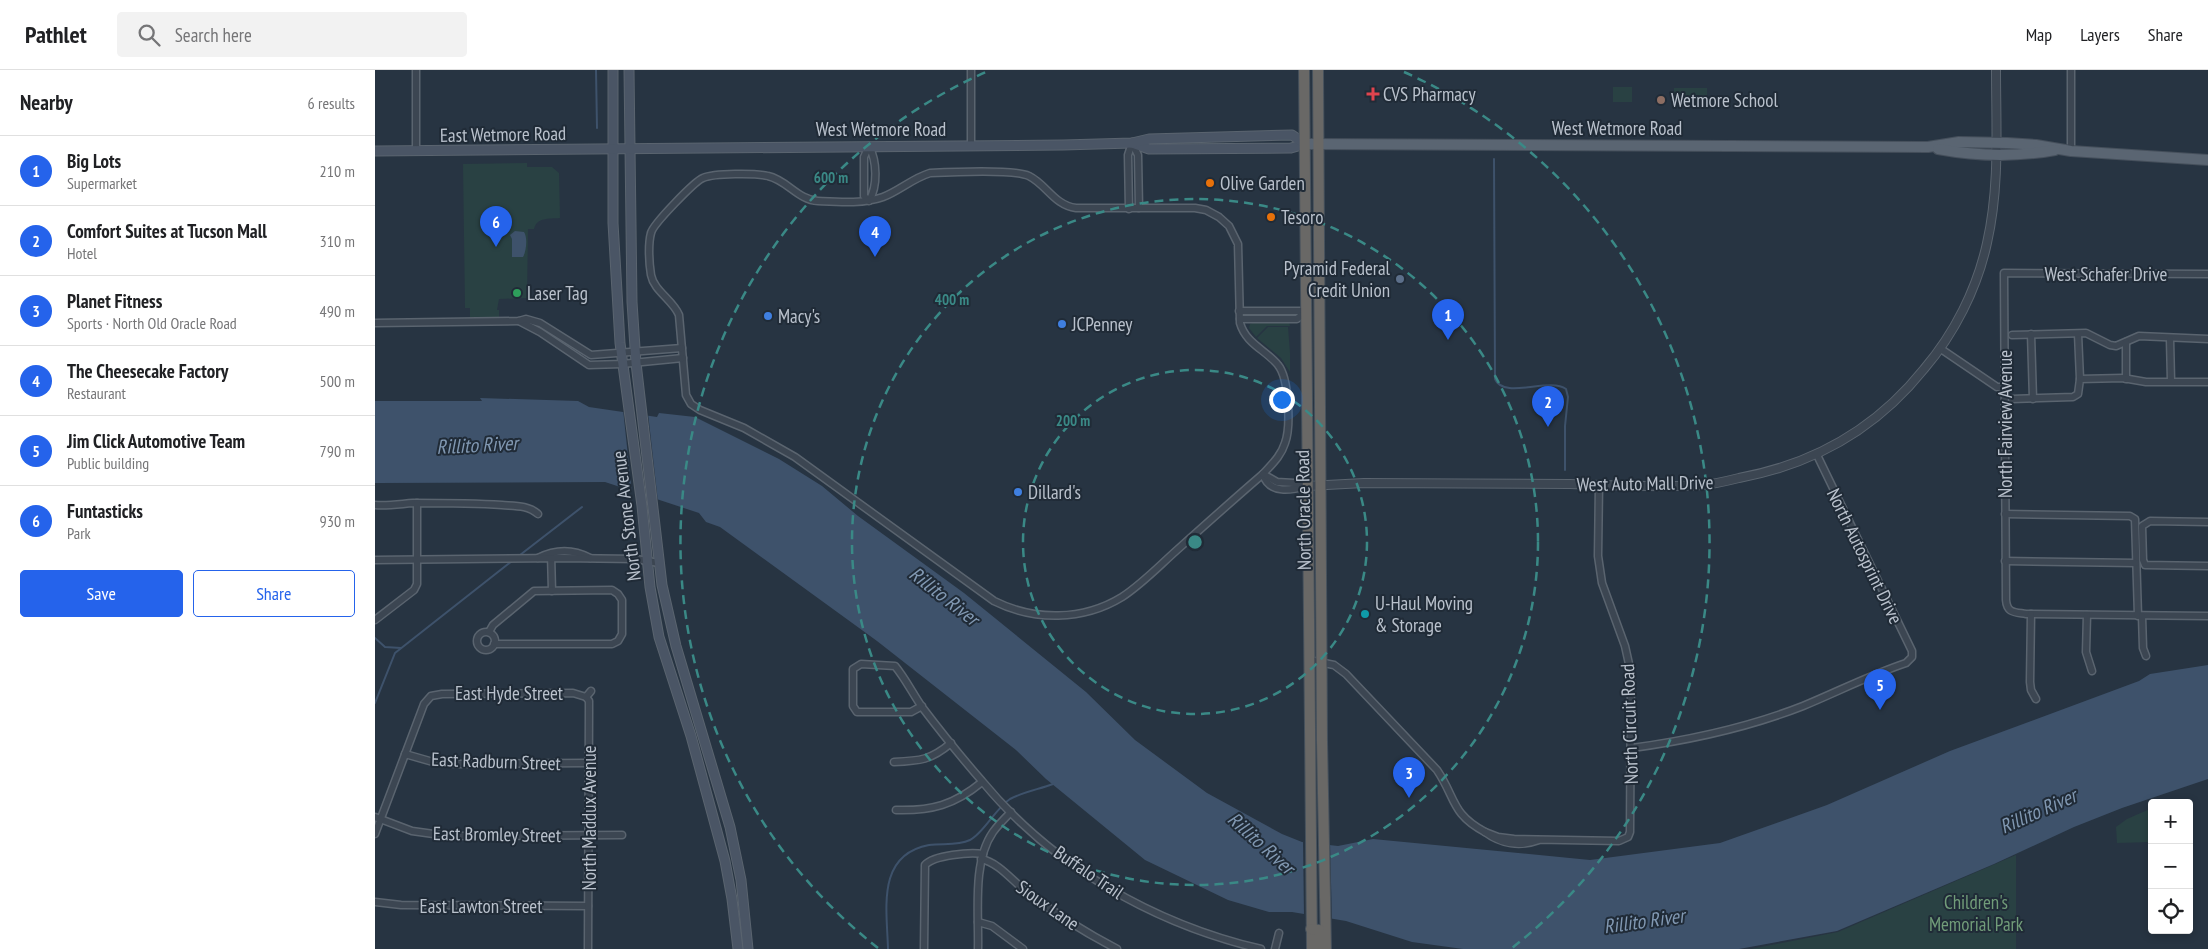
<!DOCTYPE html>
<meta charset="utf-8">
<style>
body{margin:0;font-family:"PT Sans Narrow",sans-serif;background:#f2f2f2;color:#202124}
.controls{position:absolute;right:15px;bottom:15px;display:grid;overflow:hidden;border-radius:5px;box-shadow:0 2px 8px #0003}
.controls button{width:45px;height:45px;display:grid;place-items:center;padding:0;border:0;border-bottom:1px solid #e0e0e0;background:#fff;color:#202124;font:25px sans-serif}
.you{position:absolute;left:906px;top:329px;width:18px;height:18px;margin:-12px;border:4px solid #fff;border-radius:50%;background:#1a73e8;box-shadow:0 0 0 8px #1a73e833}
.badge{display:grid;place-items:center;width:32px;height:32px;border-radius:50%;background:#2563eb;color:#fff;font-size:16px;font-weight:700}
.pin{position:absolute;translate:-50% -41px;filter:drop-shadow(0 1px 2px #0008)}
.pin::after{content:'';position:absolute;top:26px;width:18px;height:15px;background:inherit;clip-path:polygon(0 0,100% 0,50% 100%)}
.list{margin:0;padding:0;list-style:none}
h2{display:flex;justify-content:space-between;align-items:center;height:65px;margin:0;padding:0 20px;font-size:21px}
h2 small{font-size:16px;font-weight:400;color:#757577}
.list li{display:grid;grid-template-columns:32px 1fr auto;gap:15px;align-items:center;box-sizing:border-box;height:70px;padding:0 20px;border-top:1px solid #e0e0e0}
.list b{display:block;font-size:19px;white-space:nowrap}
.list p{margin:0;font-size:16px;white-space:nowrap;color:#757577}
.list em{font-size:16px;font-style:normal;color:#757577}
.actions{display:flex;gap:10px;padding:15px 20px}
.actions a{flex:1;padding:11px 0;border:1px solid #2563eb;border-radius:5px;text-align:center;font-size:18px;color:#2563eb}
.actions .main{background:#2563eb;color:#fff}
.icon{flex:none;width:28px;height:28px;fill:none;stroke:currentColor;stroke-width:2;stroke-linecap:round;stroke-linejoin:round}
.map{position:relative;flex:none;width:1833px;height:879px;overflow:hidden}
header{display:flex;align-items:center;gap:30px;box-sizing:border-box;height:70px;padding:0 25px;background:#fff;border-bottom:1px solid #e0e0e0}
header strong{font-size:24px}
nav{display:flex;gap:28px;margin-inline-start:auto;font-size:18px}
.search{width:350px;height:45px;background:#f2f2f2;display:flex;align-items:center;gap:12px;box-sizing:border-box;padding:0 18px;border-radius:5px;color:#757577;font-size:19px}
main{display:flex}
aside{flex:1;background:#fff}
.map>svg:first-child{display:block}
.green{fill:#294143}
.water{fill:#3e526b}
.pier{fill:#273442}
.lines{fill:none;stroke-linecap:round;stroke-linejoin:round}
.stream{stroke:#3e526b;stroke-width:2}
.minor-casing{stroke:#5a646f;stroke-width:9}
.tertiary-casing{stroke:#5a646f;stroke-width:10}
.secondary-casing{stroke:#5a646f;stroke-width:11}
.primary-casing{stroke:#454f5b;stroke-width:12}
.trunk-casing{stroke:#46515c;stroke-width:12}
.minor{stroke:#3c4652;stroke-width:6}
.tertiary{stroke:#3c4652;stroke-width:8}
.secondary{stroke:#4a5565;stroke-width:9}
.primary{stroke:#5a6572;stroke-width:10}
.trunk{stroke:#696866;stroke-width:10}
.ring{fill:none;stroke:#3a8986;stroke-width:2.5;stroke-dasharray:9 6}
.health-dot{fill:#e0444e;stroke:#202b37;stroke-width:2}
.education-dot{fill:#8d6e63;stroke:#202b37;stroke-width:2}
.food-dot{fill:#e8710a;stroke:#202b37;stroke-width:2}
.service-dot{fill:#5c6f8a;stroke:#202b37;stroke-width:2}
.leisure-dot{fill:#2e9e5b;stroke:#202b37;stroke-width:2}
.shop-dot{fill:#3f7fe0;stroke:#202b37;stroke-width:2}
.culture-dot{fill:#0f9aa8;stroke:#202b37;stroke-width:2}
.labels{text-anchor:middle;dominant-baseline:central;stroke-width:4;stroke-linejoin:round;paint-order:stroke}
.poi-label{font-size:19px;fill:#b9c1cc;stroke:#202b37;text-anchor:start}
.street-label{font-size:19px;fill:#b9c1cc;stroke:#202b37}
.park-label{font-size:19px;fill:#719c79;stroke:#202b37}
.water-label{font-size:20px;font-style:italic;fill:#8198b2;stroke:#202b37}
.centre{fill:#3a8986;stroke:#202b37;stroke-width:2.5}
.ring-label{font-size:15px;text-anchor:middle;font-weight:bold;fill:#3a8986;stroke:#202b37;stroke-width:4;stroke-linejoin:round;paint-order:stroke}
</style>
<header>
<strong>Pathlet</strong>
<div class="search"><svg class="icon" aria-label="search" viewBox="0 0 24 24"><circle cx="10" cy="10" r="6"/><path d="M15 15l6 6"/></svg>Search here</div>
<nav><a>Map</a><a>Layers</a><a>Share</a></nav>
</header>
<main>
<aside>
<h2>Nearby<small>6 results</small></h2>
<ul class="list">
<li><span class="badge">1</span><div><b>Big Lots</b><p>Supermarket</p></div><em>210 m</em></li>
<li><span class="badge">2</span><div><b>Comfort Suites at Tucson Mall</b><p>Hotel</p></div><em>310 m</em></li>
<li><span class="badge">3</span><div><b>Planet Fitness</b><p>Sports · North Old Oracle Road</p></div><em>490 m</em></li>
<li><span class="badge">4</span><div><b>The Cheesecake Factory</b><p>Restaurant</p></div><em>500 m</em></li>
<li><span class="badge">5</span><div><b>Jim Click Automotive Team</b><p>Public building</p></div><em>790 m</em></li>
<li><span class="badge">6</span><div><b>Funtasticks</b><p>Park</p></div><em>930 m</em></li>
</ul>
<div class="actions"><a class="main">Save</a><a>Share</a></div>
</aside>
<div class="map">
<svg width="1833" height="879" viewBox="0 0 1833 879">
<rect width="100%" height="100%" fill="#273442"/>
<g class="green">
<rect x="1238" y="17" width="19" height="15"/>
<polygon points="1299,18 1332,18 1332,33 1299,32"/>
<path d="M152,93V97H177L184,103L185,148C174,149 162,147 159,159H153L152,228L124,229L122,240H124V247H95V238H90L88,94Z"/>
<polygon points="881,252 914,252 915,256 892,256 881,267 874,258 875,254"/>
<polygon points="893,257 913,257 915,283 915,302 906,288 882,268"/>
<polygon points="1777,738 1777,772 1742,773 1741,757 1752,749"/>
<polygon points="1641,785 1641,879 1376,879 1463,862"/>
</g>
<g class="water">
<path d="M140,161L149,162C153,168 151,182 148,187H137V169L135,165Z"/>
<polygon points="105,328 203,331 214,337 282,347 284,343 320,347 404,389 447,416 483,446 589,523 711,622 760,670 832,723 907,764 927,772 963,776 998,769 1215,790 1345,773 1452,735 1575,681 1764,611 1775,604 1833,595 1833,709 1747,738 1699,757 1619,794 1462,861 1364,879 1088,879 1037,872 971,851 917,842 894,842 853,830 770,790 671,709 641,680 502,571 345,457 331,452 324,443 230,412 0,413 0,331 107,331"/>
</g>
<g class="pier">
<polygon points="248,339 273,343 283,432 257,424"/>
<polygon points="928,770 955,773 957,851 929,847"/>
</g>
<g class="lines">
<g class="stream">
<polyline points="221,0 222,58"/>
<path d="M1119,89L1120,309C1129,330 1174,307 1191,319L1193,327L1190,356V400"/>
<polyline points="145,485 207,437"/>
<polyline points="0,568 10,577 26,578"/>
<polyline points="0,633 20,583 137,491"/>
<path d="M513,879C512,839 501,785 554,775C568,773 582,776 595,770C608,764 621,738 635,729C648,722 665,719 678,714"/>
</g>
<g class="minor-casing">
<g id="minor">
<polyline points="596,0 596,76"/>
<polyline points="1696,0 1696,81"/>
<polyline points="757,73 763,85 764,138"/>
<path d="M494,76C502,91 503,116 494,131L489,126V87Z"/>
<polyline points="41,81 41,0"/>
<path d="M555,103C575,102 639,99 654,106C672,115 679,135 701,138H820L831,140L844,147L854,156L863,174L865,253C871,274 891,280 903,295C914,308 916,357 910,373C906,386 897,394 888,404C859,429 831,454 802,480C784,496 767,514 747,527C708,551 659,551 619,531L420,387L369,358L325,340L316,334L311,325L304,245C298,230 279,221 276,205C274,193 273,174 276,163C278,154 320,111 328,108C339,103 381,103 393,106C412,110 423,130 443,131C463,132 489,134 508,127C524,121 538,108 555,103Z"/>
<polyline points="754,139 753,85 757,73"/>
<path d="M1833,204L1629,203L1631,530C1632,543 1639,542 1651,544L1833,546"/>
<polyline points="864,241 931,241"/>
<polyline points="865,249 922,249 931,241"/>
<polyline points="144,251 165,262 214,295 247,294 308,288"/>
<polyline points="0,253 144,251 151,249 165,253 216,285 307,278"/>
<polyline points="1656,264 1658,329"/>
<polyline points="1703,264 1705,309"/>
<polyline points="1637,265 1711,263 1735,275 1741,276 1764,266 1833,269"/>
<polyline points="1795,269 1796,311"/>
<polyline points="1566,279 1622,317 1629,317"/>
<polyline points="1751,309 1751,272"/>
<polyline points="1637,329 1698,327 1703,324 1705,309 1748,308 1771,312 1833,312"/>
<path d="M888,404C894,425 917,420 933,416"/>
<polyline points="888,404 902,412 919,413 932,415"/>
<path d="M0,435C13,436 25,434 38,433C68,433 97,433 127,435C140,436 153,435 163,444"/>
<polyline points="1630,444 1755,446 1760,449 1763,546"/>
<polyline points="1833,452 1775,451 1767,456 1768,490 1770,495 1833,496"/>
<polyline points="176,484 177,521"/>
<path d="M163,488C181,479 198,479 215,488"/>
<polyline points="0,490 187,488 261,489 284,493"/>
<polyline points="1630,491 1761,493"/>
<polyline points="1656,544 1655,612 1656,620 1661,629"/>
<polyline points="1712,545 1711,582 1717,601"/>
<polyline points="1767,546 1768,578 1771,586"/>
<polyline points="0,550 39,520 42,514 42,433"/>
<circle cx="111" cy="571" r="9"/>
<polyline points="114,562 118,555 159,521 237,520 243,524 247,530 247,564 243,571 237,574 119,574"/>
<path d="M934,590L959,595L971,604L1062,700C1081,728 1076,744 1110,762"/>
<path d="M547,636L536,642H482L478,636V599L486,594L520,596C530,608 538,624 547,637C566,662 586,687 607,711C677,796 779,854 886,879"/>
<path d="M1257,678C1316,670 1372,658 1428,636C1462,622 1495,605 1531,593L1537,587V581L1442,385"/>
<polyline points="30,684 58,692 82,694 214,693"/>
<path d="M519,692C545,691 556,690 576,673"/>
<path d="M521,740C557,741 579,735 607,712"/>
<polyline points="0,747 37,761 73,766 247,765"/>
<polyline points="0,764 49,634 56,626 67,624 198,623 211,627"/>
<path d="M1164,770C1145,777 1126,774 1110,762L1123,767L1139,769L1244,771L1253,767L1255,762L1256,603L1250,576L1227,513L1223,486L1224,415"/>
<path d="M606,789C625,793 638,812 653,823C681,844 711,863 742,879"/>
<polyline points="0,832 26,835 213,836"/>
<polyline points="603,852 617,856 648,879"/>
<polyline points="213,879 214,639 214,631 211,627 216,621"/>
<path d="M549,879L550,795C559,785 595,782 608,784"/>
<path d="M603,879C604,844 597,792 618,762C623,755 629,749 636,742"/>
<polyline points="900,879 904,863"/>
</g>
</g>
<g class="tertiary-casing">
<path id="tertiary" d="M933,416L989,413C1058,413 1126,414 1195,414C1239,415 1284,418 1328,415C1340,414 1352,411 1364,408C1440,394 1501,359 1549,299C1579,264 1602,219 1612,173C1625,116 1621,58 1621,0"/>
</g>
<g class="secondary-casing">
<g id="secondary">
<polyline points="238,0 238,153 245,273 267,436 275,517 284,567 316,666 350,791 357,829 363,879"/>
<polyline points="254,0 257,232 261,293 287,515 301,576 355,757 366,810 373,879"/>
<polyline points="757,73 774,79 916,78 930,74"/>
<polyline points="0,81 688,75 757,73 774,69 917,65 930,74"/>
</g>
</g>
<g class="primary-casing">
<g id="primary">
<polyline points="930,74 1553,77 1584,72 1632,73 1661,75 1696,81 1833,90"/>
<path d="M1563,79C1601,86 1642,87 1680,80"/>
</g>
</g>
<g class="trunk-casing">
<g id="trunk">
<polyline points="929,0 937,879"/>
<polyline points="943,0 947,671 951,879"/>
<polyline points="936,859 944,860 944,879"/>
</g>
</g>
<use href="#minor" class="minor"/>
<use href="#tertiary" class="tertiary"/>
<use href="#secondary" class="secondary"/>
<use href="#primary" class="primary"/>
<use href="#trunk" class="trunk"/>
</g>
<g class="ring">
<circle cx="820" cy="472" r="172"/>
<circle cx="820" cy="472" r="343"/>
<path d="M503 878A515 515 0 0 1 611 2M1029 2A515 515 0 0 1 1137 878"/>
</g>
<path class="health-dot" d="M995.5 16.5h5v5h5v5h-5v5h-5v-5h-5v-5h5z"/>
<circle class="education-dot" cx="1286" cy="30" r="5"/>
<g class="food-dot">
<circle cx="835" cy="113" r="5"/>
<circle cx="896" cy="147" r="5"/>
</g>
<circle class="service-dot" cx="1025" cy="209" r="5"/>
<circle class="leisure-dot" cx="142" cy="223" r="5"/>
<g class="shop-dot">
<circle cx="393" cy="246" r="5"/>
<circle cx="687" cy="254" r="5"/>
<circle cx="643" cy="422" r="5"/>
</g>
<circle class="culture-dot" cx="990" cy="544" r="5"/>
<g class="labels">
<g class="poi-label">
<text x="1008" y="24">CVS Pharmacy</text>
<text x="1296" y="30">Wetmore School</text>
<text x="845" y="113">Olive Garden</text>
<text x="906" y="147">Tesoro</text>
<text x="1015" y="198" text-anchor="end">Pyramid Federal<tspan x="1015" dy="22">Credit Union</tspan></text>
<text x="152" y="223">Laser Tag</text>
<text x="403" y="246">Macy's</text>
<text x="697" y="254">JCPenney</text>
<text x="653" y="422">Dillard's</text>
<text x="1000" y="533">U-Haul Moving<tspan x="1000" dy="22">&amp; Storage</tspan></text>
</g>
<g class="street-label">
<text x="1242" y="58">West Wetmore Road</text>
<text x="506" y="59">West Wetmore Road</text>
<text transform="translate(128 64) rotate(-1)">East Wetmore Road</text>
<text x="1731" y="204">West Schafer Drive</text>
<text transform="translate(1630 354) rotate(-90)">North Fairview Avenue</text>
<text transform="translate(1270 413) rotate(-1)">West Auto Mall Drive</text>
<text transform="translate(928 440) rotate(-91)">North Oracle Road</text>
<text transform="translate(251 446) rotate(-97)">North Stone Avenue</text>
<text transform="translate(1490 486) rotate(64)">North Autosprint Drive</text>
<text x="134" y="623">East Hyde Street</text>
<text transform="translate(1254 654) rotate(-92)">North Circuit Road</text>
<text transform="translate(121 691) rotate(2)">East Radburn Street</text>
<text transform="translate(214 748) rotate(-90)">North Maddux Avenue</text>
<text transform="translate(122 764) rotate(1)">East Bromley Street</text>
<text transform="translate(714 802) rotate(34)">Buffalo Trail</text>
<text transform="translate(673 835) rotate(35)">Sioux Lane</text>
<text x="106" y="836">East Lawton Street</text>
</g>
<g class="park-label">
<text x="1601" y="832">Children's<tspan x="1601" dy="22">Memorial Park</tspan></text>
</g>
<g class="water-label">
<text transform="translate(102 375) rotate(-3)">Rillito River</text>
<text transform="translate(569 526) rotate(38)">Rillito River</text>
<text transform="translate(1663 741) rotate(-24)">Rillito River</text>
<text transform="translate(886 773) rotate(42)">Rillito River</text>
<text transform="translate(1269 851) rotate(-8)">Rillito River</text>
</g>
</g>
<circle cx="820" cy="472" r="8" class="centre"/>
<g class="ring-label">
<text x="456" y="113">600 m</text>
<text x="577" y="235">400 m</text>
<text x="698" y="356">200 m</text>
</g>
</svg>
<div class="controls">
<button>+</button>
<button>−</button>
<button><svg class="icon" aria-label="locate" viewBox="0 0 24 24"><circle cx="12" cy="12" r="6"/><path d="M12 2v4M12 18v4M2 12h4M18 12h4"/></svg></button>
</div>
<div class="you"></div>
<div class="pin badge" style="left:1073px;top:270px">1</div>
<div class="pin badge" style="left:1173px;top:357px">2</div>
<div class="pin badge" style="left:1034px;top:728px">3</div>
<div class="pin badge" style="left:500px;top:187px">4</div>
<div class="pin badge" style="left:1505px;top:640px">5</div>
<div class="pin badge" style="left:121px;top:177px">6</div>
</div>
</main>
